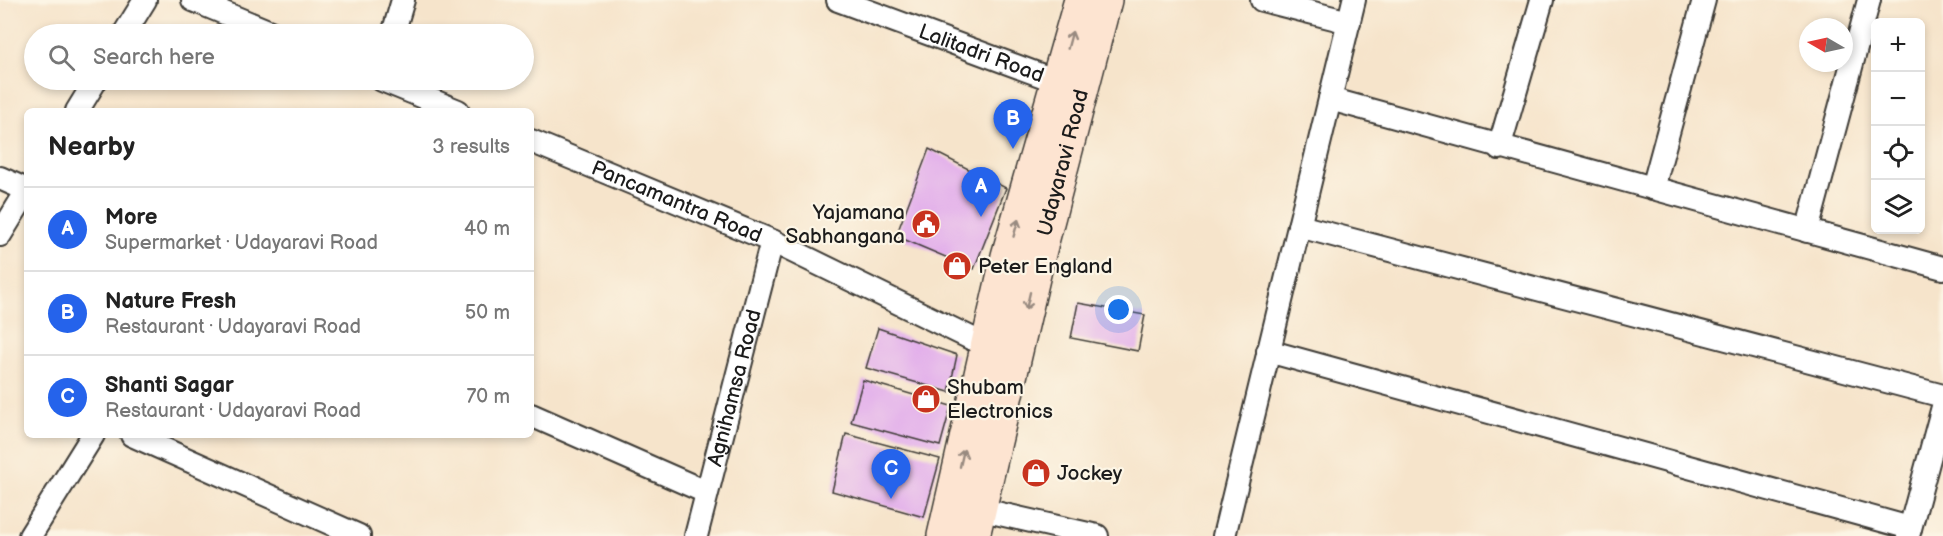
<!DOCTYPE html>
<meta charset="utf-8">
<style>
body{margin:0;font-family:"Balsamiq Sans",sans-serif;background:#f6f6f6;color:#222}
.controls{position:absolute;right:18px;top:18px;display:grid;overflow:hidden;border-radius:9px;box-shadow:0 3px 9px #0003}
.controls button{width:54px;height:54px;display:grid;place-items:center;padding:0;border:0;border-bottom:2px solid #e0e0e0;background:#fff;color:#222;font:30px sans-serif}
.compass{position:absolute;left:1799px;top:18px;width:54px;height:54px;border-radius:50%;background:#fff;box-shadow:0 3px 9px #0003;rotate:279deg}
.you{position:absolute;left:1119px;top:310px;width:21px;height:21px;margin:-15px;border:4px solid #fff;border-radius:50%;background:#1a73e8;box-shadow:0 0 0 9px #1a73e833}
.badge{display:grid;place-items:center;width:39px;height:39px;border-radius:50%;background:#2563eb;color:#fff;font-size:20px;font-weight:700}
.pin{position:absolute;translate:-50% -50px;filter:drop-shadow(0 2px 3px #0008)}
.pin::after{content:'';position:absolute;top:32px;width:21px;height:18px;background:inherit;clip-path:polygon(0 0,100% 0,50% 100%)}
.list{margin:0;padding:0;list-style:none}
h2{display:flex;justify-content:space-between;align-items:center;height:78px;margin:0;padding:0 24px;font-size:26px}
h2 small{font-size:20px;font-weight:400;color:#767676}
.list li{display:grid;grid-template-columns:39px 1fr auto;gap:18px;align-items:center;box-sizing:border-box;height:84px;padding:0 24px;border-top:2px solid #e0e0e0}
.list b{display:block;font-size:22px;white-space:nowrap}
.list p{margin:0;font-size:20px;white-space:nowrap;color:#767676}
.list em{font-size:20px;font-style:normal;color:#767676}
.icon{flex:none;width:33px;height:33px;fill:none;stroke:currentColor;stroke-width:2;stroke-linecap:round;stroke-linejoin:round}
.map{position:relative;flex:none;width:1943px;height:536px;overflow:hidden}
.search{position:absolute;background:#fff;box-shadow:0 3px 9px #0003;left:24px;top:24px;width:510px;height:66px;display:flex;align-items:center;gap:15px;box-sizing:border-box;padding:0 21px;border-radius:33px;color:#767676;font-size:22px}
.panel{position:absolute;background:#fff;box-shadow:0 3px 9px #0003;left:24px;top:108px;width:510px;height:330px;border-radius:9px}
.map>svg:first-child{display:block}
.building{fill:#e1abeb}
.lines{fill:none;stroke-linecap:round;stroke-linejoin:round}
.street-casing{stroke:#3d3a36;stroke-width:26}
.secondary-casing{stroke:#3d3a36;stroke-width:36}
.street{stroke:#fff;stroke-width:22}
.secondary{stroke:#fde4d1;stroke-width:33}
.oneway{stroke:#988a80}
.labels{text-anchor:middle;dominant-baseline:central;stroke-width:4.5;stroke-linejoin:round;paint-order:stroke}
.street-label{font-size:21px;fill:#1c1c1c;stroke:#fcf5e5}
.poi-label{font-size:21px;fill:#1c1c1c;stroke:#fcf5e5;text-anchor:start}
</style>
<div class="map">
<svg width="1943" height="536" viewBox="0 0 1943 536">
<rect width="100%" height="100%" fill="#fcf5e5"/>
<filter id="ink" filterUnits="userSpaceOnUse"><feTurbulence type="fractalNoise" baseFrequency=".0167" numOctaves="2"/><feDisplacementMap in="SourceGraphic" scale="12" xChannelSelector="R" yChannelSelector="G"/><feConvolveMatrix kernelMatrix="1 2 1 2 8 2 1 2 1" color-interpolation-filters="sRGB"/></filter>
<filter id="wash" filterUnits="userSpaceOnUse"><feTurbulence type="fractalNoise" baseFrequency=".008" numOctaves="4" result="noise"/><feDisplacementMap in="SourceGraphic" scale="24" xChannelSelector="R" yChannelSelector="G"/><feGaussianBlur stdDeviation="1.35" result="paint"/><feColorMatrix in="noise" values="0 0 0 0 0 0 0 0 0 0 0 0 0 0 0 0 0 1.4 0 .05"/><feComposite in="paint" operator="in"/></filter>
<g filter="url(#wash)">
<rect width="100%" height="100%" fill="#f6e4cb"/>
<g id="blocks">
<g class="building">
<polygon points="929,149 1006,188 974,269 896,236"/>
<polygon points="1078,303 1145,315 1138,351 1071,338"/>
<polygon points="878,328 957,355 949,392 866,368"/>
<polygon points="863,380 951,406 940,446 851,422"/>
<polygon points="846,434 940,459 924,517 832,491"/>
</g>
</g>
</g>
<g filter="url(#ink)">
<use href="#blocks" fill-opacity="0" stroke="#3d3a36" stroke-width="1.5"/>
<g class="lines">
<g class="street-casing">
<g id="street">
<polyline points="193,0 275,34"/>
<path id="s1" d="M838,0L1059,82"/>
<polyline points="1262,0 1349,22"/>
<polyline points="124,34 145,0"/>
<polyline points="393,34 403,0"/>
<polyline points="382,80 458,111"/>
<polyline points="1330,99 1943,268"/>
<polyline points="77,111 96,80"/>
<path id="s2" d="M531,141L772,241L987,346L1001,350"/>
<polyline points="1499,148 1542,0"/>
<polyline points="0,178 27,190"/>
<polyline points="1653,188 1704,0"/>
<polyline points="1299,226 1943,396"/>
<polyline points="1807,231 1869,0"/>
<polyline points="0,235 27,191"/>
<polyline points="1268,351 1910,528"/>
<polyline points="531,415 706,492"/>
<polyline points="132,435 359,536"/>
<polyline points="965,506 1097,536"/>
<polyline points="30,536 93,435"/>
<path id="s3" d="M696,536L772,241"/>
<polyline points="1224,536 1354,0"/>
<polyline points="1908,536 1943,407"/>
</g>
</g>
<g class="secondary-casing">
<g id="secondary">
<polyline points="944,536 1008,256 1081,0"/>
<path id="s4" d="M973,536L1036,265L1105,0"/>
</g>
</g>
<use href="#street" class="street"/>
<use href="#secondary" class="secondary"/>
</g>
<defs><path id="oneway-shaft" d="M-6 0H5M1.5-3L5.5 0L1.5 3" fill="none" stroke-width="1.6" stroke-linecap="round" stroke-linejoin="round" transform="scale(1.5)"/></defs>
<g class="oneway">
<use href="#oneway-shaft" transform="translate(1070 40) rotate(-75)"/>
<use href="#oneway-shaft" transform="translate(1016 228) rotate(-74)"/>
<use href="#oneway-shaft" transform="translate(1028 301) rotate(103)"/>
<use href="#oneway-shaft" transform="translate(962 458) rotate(-77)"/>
</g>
</g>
<defs>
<g id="civic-disc" transform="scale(1.5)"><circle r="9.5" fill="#c8321e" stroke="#fcf5e5"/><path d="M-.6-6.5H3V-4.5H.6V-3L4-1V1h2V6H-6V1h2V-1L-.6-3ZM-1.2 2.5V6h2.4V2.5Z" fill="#fff"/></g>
<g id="shop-disc" transform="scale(1.5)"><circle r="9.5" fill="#c8321e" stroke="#fcf5e5"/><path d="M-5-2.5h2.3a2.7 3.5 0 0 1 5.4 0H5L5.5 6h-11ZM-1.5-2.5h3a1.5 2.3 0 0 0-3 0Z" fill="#fff"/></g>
</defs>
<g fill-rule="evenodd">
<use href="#civic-disc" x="926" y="224"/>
<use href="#shop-disc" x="957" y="266"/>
<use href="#shop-disc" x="926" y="399"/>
<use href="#shop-disc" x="1036" y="473"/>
</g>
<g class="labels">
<g class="street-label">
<text stroke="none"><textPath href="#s1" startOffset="153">Lalitadri Road</textPath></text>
<text stroke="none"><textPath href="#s4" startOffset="384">Udayaravi Road</textPath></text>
<text stroke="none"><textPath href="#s2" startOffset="158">Pancamantra Road</textPath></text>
<text stroke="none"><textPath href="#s3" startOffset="153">Agnihamsa Road</textPath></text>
</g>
<g class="poi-label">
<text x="905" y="212" text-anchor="end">Yajamana<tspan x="905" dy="24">Sabhangana</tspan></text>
<text x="978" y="266">Peter England</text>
<text x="947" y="387">Shubam<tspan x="947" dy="24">Electronics</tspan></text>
<text x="1057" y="473">Jockey</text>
</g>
</g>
</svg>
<div class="controls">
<button>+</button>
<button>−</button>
<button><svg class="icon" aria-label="locate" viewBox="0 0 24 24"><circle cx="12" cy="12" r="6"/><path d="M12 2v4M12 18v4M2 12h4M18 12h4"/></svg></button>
<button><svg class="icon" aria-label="layers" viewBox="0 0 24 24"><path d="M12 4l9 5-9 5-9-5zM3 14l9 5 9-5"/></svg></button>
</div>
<svg class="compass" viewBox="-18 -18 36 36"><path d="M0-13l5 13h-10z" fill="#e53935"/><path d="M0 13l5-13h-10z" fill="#767676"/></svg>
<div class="you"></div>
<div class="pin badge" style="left:981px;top:217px">A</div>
<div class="pin badge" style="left:1013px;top:149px">B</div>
<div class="pin badge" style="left:891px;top:499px">C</div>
<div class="search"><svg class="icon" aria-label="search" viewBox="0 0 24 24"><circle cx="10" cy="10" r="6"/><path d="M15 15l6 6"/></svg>Search here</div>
<section class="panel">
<h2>Nearby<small>3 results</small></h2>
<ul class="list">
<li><span class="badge">A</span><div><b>More</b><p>Supermarket · Udayaravi Road</p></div><em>40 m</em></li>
<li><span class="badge">B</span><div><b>Nature Fresh</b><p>Restaurant · Udayaravi Road</p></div><em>50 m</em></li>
<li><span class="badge">C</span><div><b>Shanti Sagar</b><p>Restaurant · Udayaravi Road</p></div><em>70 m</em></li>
</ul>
</section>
</div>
